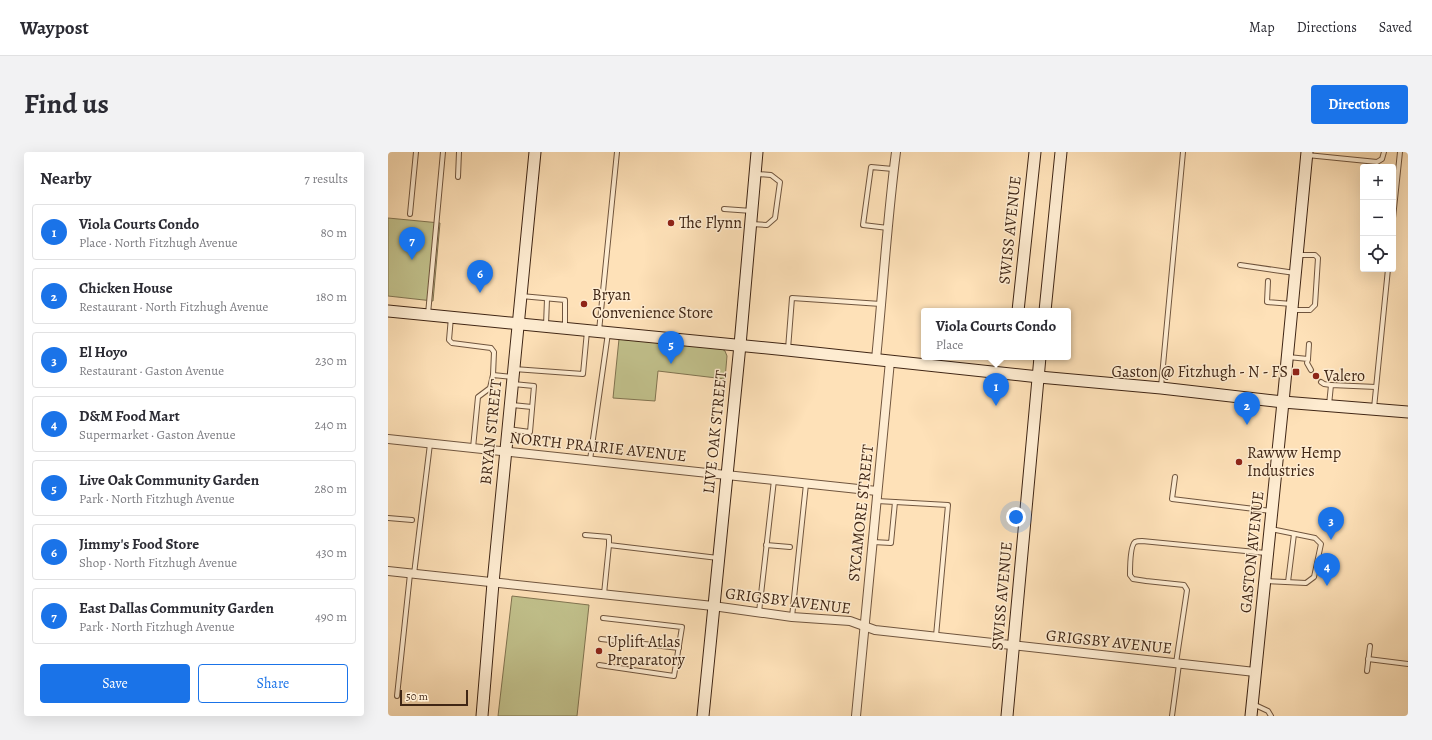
<!DOCTYPE html>
<meta charset="utf-8">
<style>
body{margin:0;font-family:Alegreya,serif;background:#f2f2f3;color:#2b2b33}
.controls{position:absolute;right:12px;top:12px;display:grid;overflow:hidden;border-radius:4px;box-shadow:0 4px 16px #0002}
.controls button{width:36px;height:36px;display:grid;place-items:center;padding:0;border:0;border-bottom:1px solid #e1e1e2;background:#fff;color:#2b2b33;font:20px sans-serif}
.scale{position:absolute;left:12px;bottom:10px;width:68px;box-sizing:border-box;padding-left:4px;border:2px solid #402615;border-top:0;font-size:11px;line-height:14px;white-space:nowrap;color:#402615;-webkit-text-stroke:3px #feecd1;paint-order:stroke}
.you{position:absolute;left:628px;top:365px;width:14px;height:14px;margin:-10px;border:3px solid #fff;border-radius:50%;background:#1a73e8;box-shadow:0 0 0 6px #1a73e833}
.badge{display:grid;place-items:center;width:26px;height:26px;border-radius:50%;background:#1a73e8;color:#fff;font-size:13px;font-weight:700}
.pin{position:absolute;translate:-50% -33px;filter:drop-shadow(0 1px 2px #0008)}
.pin::after{content:'';position:absolute;top:21px;width:14px;height:12px;background:inherit;clip-path:polygon(0 0,100% 0,50% 100%)}
.popup{position:absolute;left:533px;top:156px;width:150px;height:52px;box-sizing:border-box;display:grid;place-content:center;border-radius:4px;background:#fff;filter:drop-shadow(0 1px 3px #0005);font-size:13px;white-space:nowrap;color:#7c7c81}
.popup b{font-size:15px;color:#2b2b33}
.popup::after{content:'';position:absolute;left:50%;top:100%;margin-left:-8px;border:8px solid transparent;border-top-color:#fff}
.list{margin:0;padding:0;list-style:none}
h2{display:flex;justify-content:space-between;align-items:center;height:52px;margin:0;padding:0 16px;font-size:17px}
h2 small{font-size:13px;font-weight:400;color:#7c7c81}
.list li{display:grid;grid-template-columns:26px 1fr auto;gap:12px;align-items:center;box-sizing:border-box;height:56px;margin:0 8px 8px;padding:0 8px;border:1px solid #e1e1e2;border-radius:4px}
.list b{display:block;font-size:15px;white-space:nowrap}
.list p{margin:0;font-size:13px;white-space:nowrap;color:#7c7c81}
.list em{font-size:13px;font-style:normal;color:#7c7c81}
.actions{display:flex;gap:8px;padding:12px 16px}
.actions a{flex:1;padding:9px 0;border:1px solid #1a73e8;border-radius:4px;text-align:center;font-size:14px;color:#1a73e8}
.actions .main{background:#1a73e8;color:#fff}
.icon{flex:none;width:22px;height:22px;fill:none;stroke:currentColor;stroke-width:2;stroke-linecap:round;stroke-linejoin:round}
.map{position:relative;flex:none;width:1020px;height:564px;overflow:hidden;border-radius:4px}
header{display:flex;align-items:center;gap:24px;box-sizing:border-box;height:56px;padding:0 20px;background:#fff;border-bottom:1px solid #e1e1e2}
header strong{font-size:19px}
nav{display:flex;gap:22px;margin-inline-start:auto;font-size:14px}
.intro{display:flex;align-items:center;justify-content:space-between;box-sizing:border-box;height:96px;padding:0 24px}
h1{margin:0;font-size:28px}
.button{padding:10px 18px;border-radius:4px;background:#1a73e8;color:#fff;font-size:14px;font-weight:700}
main{display:flex;gap:24px;padding:0 24px}
aside{flex:1;background:#fff;border-radius:4px;box-shadow:0 4px 16px #0002}
.map>svg:first-child{display:block}
.green{fill:#c2c28d;stroke:#817451}
.lines{fill:none;stroke-linecap:round;stroke-linejoin:round}
.lane-casing{stroke:#70553e;stroke-width:6}
.street-casing{stroke:#70553e;stroke-width:10}
.secondary-casing{stroke:#402615;stroke-width:13}
.lane{stroke:#feecd1;stroke-width:4}
.street{stroke:#feecd1;stroke-width:8}
.secondary{stroke:#feecd1;stroke-width:11}
.poi-dot{fill:#8f2418;stroke:#feecd1;stroke-width:1.5}
.labels{text-anchor:middle;dominant-baseline:central;stroke-width:3;stroke-linejoin:round;paint-order:stroke}
.poi-label{font-size:16px;fill:#402615;stroke:#feecd1;text-anchor:start}
.street-label{font-size:16px;fill:#402615;stroke:#feecd1}
</style>
<header>
<strong>Waypost</strong>
<nav><a>Map</a><a>Directions</a><a>Saved</a></nav>
</header>
<div class="intro"><h1>Find us</h1><a class="button">Directions</a></div>
<main>
<aside>
<h2>Nearby<small>7 results</small></h2>
<ul class="list">
<li><span class="badge">1</span><div><b>Viola Courts Condo</b><p>Place · North Fitzhugh Avenue</p></div><em>80 m</em></li>
<li><span class="badge">2</span><div><b>Chicken House</b><p>Restaurant · North Fitzhugh Avenue</p></div><em>180 m</em></li>
<li><span class="badge">3</span><div><b>El Hoyo</b><p>Restaurant · Gaston Avenue</p></div><em>230 m</em></li>
<li><span class="badge">4</span><div><b>D&amp;M Food Mart</b><p>Supermarket · Gaston Avenue</p></div><em>240 m</em></li>
<li><span class="badge">5</span><div><b>Live Oak Community Garden</b><p>Park · North Fitzhugh Avenue</p></div><em>280 m</em></li>
<li><span class="badge">6</span><div><b>Jimmy's Food Store</b><p>Shop · North Fitzhugh Avenue</p></div><em>430 m</em></li>
<li><span class="badge">7</span><div><b>East Dallas Community Garden</b><p>Park · North Fitzhugh Avenue</p></div><em>490 m</em></li>
</ul>
<div class="actions"><a class="main">Save</a><a>Share</a></div>
</aside>
<div class="map">
<svg width="1020" height="564" viewBox="0 0 1020 564">
<rect width="100%" height="100%" fill="#fee1b8"/>
<filter id="stains"><feTurbulence type="fractalNoise" baseFrequency=".005" numOctaves="4"/><feColorMatrix values="0 0 0 0 .2 0 0 0 0 .09 0 0 0 0 .02 0 0 0 .5 -.17"/></filter>
<radialGradient id="worn" r=".72"><stop offset=".6" stop-color="#630" stop-opacity="0"/><stop offset="1" stop-color="#630" stop-opacity=".3"/></radialGradient>
<g class="green">
<polygon points="0,66 52,71 45,149 0,144"/>
<polygon points="231,187 334,197 337,199 339,204 337,227 270,219 267,249 225,246"/>
<polygon points="124,444 201,453 189,564 110,564"/>
</g>
<g class="lines">
<g class="lane-casing">
<g id="lane">
<polyline points="919,3 989,10 994,7 996,0"/>
<polyline points="70,25 71,0"/>
<polyline points="336,57 364,59"/>
<polyline points="22,62 28,0"/>
<polyline points="1005,66 1012,0"/>
<polyline points="363,72 379,73 387,66 392,30 383,23 369,22"/>
<polyline points="500,76 475,73 483,15 505,17"/>
<polyline points="852,113 907,121"/>
<polyline points="880,129 879,150 904,152"/>
<polyline points="133,144 177,148 177,176"/>
<polyline points="905,158 922,158 927,153 930,106 927,103 910,103"/>
<polyline points="40,162 55,0"/>
<polyline points="63,165 61,188 64,191 103,196 106,200 105,223"/>
<polyline points="158,173 159,147"/>
<polyline points="211,179 229,0"/>
<polyline points="400,197 404,146 493,152"/>
<polyline points="900,205 920,207 919,211 923,218"/>
<polyline points="920,207 921,192"/>
<polyline points="126,217 195,222 199,179"/>
<polyline points="933,230 936,232 943,233"/>
<polyline points="773,235 795,0"/>
<polyline points="124,253 144,255"/>
<polyline points="941,253 943,233 988,235"/>
<polyline points="986,256 1000,117"/>
<polyline points="120,277 142,280 146,234 125,232"/>
<polyline points="85,296 90,245 102,236 105,223 124,225"/>
<polyline points="202,308 220,181"/>
<polyline points="787,325 784,347 883,359"/>
<polyline points="507,350 560,353 548,484"/>
<polyline points="0,366 24,368"/>
<polyline points="197,383 221,385 221,393 330,406"/>
<polyline points="485,390 503,391 507,350 489,349"/>
<polyline points="378,393 402,395"/>
<polyline points="26,422 42,292"/>
<polyline points="878,429 918,431 926,425 933,392 927,386 883,377"/>
<polyline points="900,430 906,382"/>
<polyline points="216,442 221,393"/>
<polyline points="371,460 386,328"/>
<polyline points="404,465 418,332"/>
<polyline points="213,487 291,496"/>
<polyline points="980,507 1020,512"/>
<path d="M788,511L799,438L796,433L758,429L745,427L742,423C742,416 742,394 747,390C749,389 752,389 754,389L878,401"/>
<polyline points="211,513 286,524 294,475 215,466"/>
<polyline points="979,519 982,494"/>
<polyline points="9,544 22,422"/>
<polyline points="865,552 880,559 883,564"/>
<polyline points="784,564 791,512"/>
</g>
</g>
<g class="street-casing">
<g id="street">
<path d="M488,207C495,138 499,69 508,0"/>
<polyline points="0,287 489,339"/>
<polyline points="0,419 325,454 404,465 462,469 487,478 867,520"/>
<polyline points="468,564 502,209"/>
</g>
</g>
<g class="secondary-casing">
<g id="secondary">
<polyline points="0,159 399,198 651,225 773,236 895,250 1020,260"/>
<polyline points="630,159 647,0"/>
<polyline points="657,159 673,0"/>
<polyline points="94,564 105,431 147,0"/>
<polyline points="315,564 352,193 369,0"/>
<polyline points="619,564 652,205"/>
<polyline points="863,564 895,250 919,0"/>
</g>
</g>
<use href="#lane" class="lane"/>
<use href="#street" class="street"/>
<use href="#secondary" class="secondary"/>
</g>
<g class="poi-dot">
<circle cx="283" cy="71" r="4"/>
<circle cx="196" cy="152" r="4"/>
<rect x="904" y="216" width="8" height="8" rx="2"/>
<circle cx="928" cy="224" r="4"/>
<circle cx="851" cy="310" r="4"/>
<circle cx="211" cy="499" r="4"/>
</g>
<g class="labels">
<g class="poi-label">
<text x="291" y="71">The Flynn</text>
<text x="204" y="143">Bryan<tspan x="204" dy="18">Convenience Store</tspan></text>
<text x="900" y="220" text-anchor="end">Gaston @ Fitzhugh - N - FS</text>
<text x="936" y="224">Valero</text>
<text x="859" y="301">Rawww Hemp<tspan x="859" dy="18">Industries</tspan></text>
<text x="219" y="490">Uplift Atlas<tspan x="219" dy="18">Preparatory</tspan></text>
</g>
<g class="street-label">
<text transform="translate(622 78) rotate(-84)">SWISS AVENUE</text>
<text transform="translate(103 280) rotate(-84)">BRYAN STREET</text>
<text transform="translate(327 280) rotate(-84)">LIVE OAK STREET</text>
<text transform="translate(210 295) rotate(6)">NORTH PRAIRIE AVENUE</text>
<text transform="translate(473 361) rotate(-84)">SYCAMORE STREET</text>
<text transform="translate(864 400) rotate(-84)">GASTON AVENUE</text>
<text transform="translate(614 444) rotate(-85)">SWISS AVENUE</text>
<text transform="translate(400 449) rotate(7)">GRIGSBY AVENUE</text>
<text transform="translate(721 490) rotate(6)">GRIGSBY AVENUE</text>
</g>
</g>
<rect width="100%" height="100%" filter="url(#stains)"/>
<rect width="100%" height="100%" fill="url(#worn)"/>
</svg>
<div class="controls">
<button>+</button>
<button>−</button>
<button><svg class="icon" aria-label="locate" viewBox="0 0 24 24"><circle cx="12" cy="12" r="6"/><path d="M12 2v4M12 18v4M2 12h4M18 12h4"/></svg></button>
</div>
<div class="scale">50 m</div>
<div class="you"></div>
<div class="pin badge" style="left:608px;top:254px">1</div>
<div class="popup"><b>Viola Courts Condo</b>Place</div>
<div class="pin badge" style="left:859px;top:273px">2</div>
<div class="pin badge" style="left:943px;top:388px">3</div>
<div class="pin badge" style="left:939px;top:434px">4</div>
<div class="pin badge" style="left:283px;top:212px">5</div>
<div class="pin badge" style="left:92px;top:141px">6</div>
<div class="pin badge" style="left:24px;top:108px">7</div>
</div>
</main>
